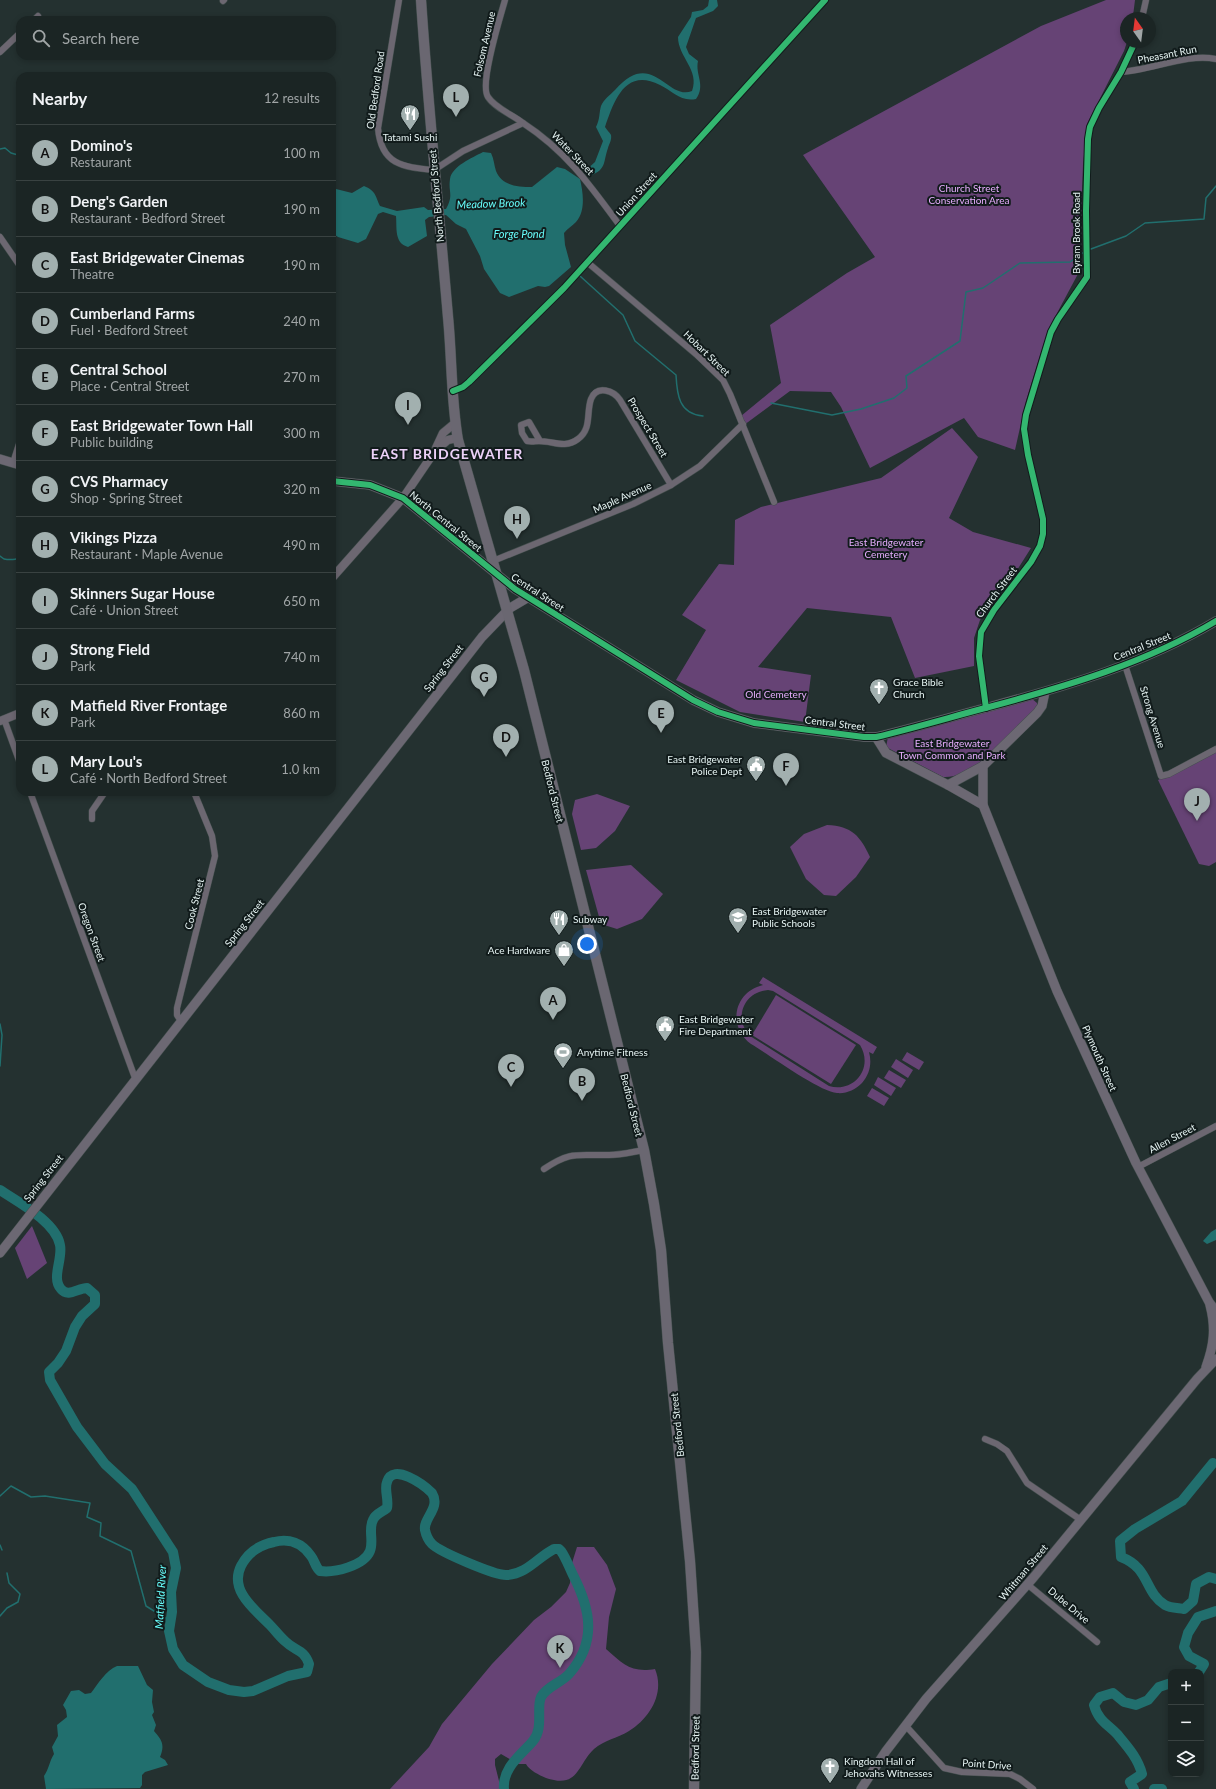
<!DOCTYPE html>
<meta charset="utf-8">
<style>
body{margin:0;font-family:Lato,sans-serif;background:#283131;color:#f1f3f6}
.controls{position:absolute;right:12px;bottom:12px;display:grid;overflow:hidden;border-radius:8px;box-shadow:0 2px 6px #0003}
.controls button{width:36px;height:36px;display:grid;place-items:center;padding:0;border:0;border-bottom:1px solid #394241;background:#1b2524;color:#f1f3f6;font:20px sans-serif}
.compass{position:absolute;left:1120px;top:12px;width:36px;height:36px;border-radius:50%;background:#1b2524;box-shadow:0 2px 6px #0003;rotate:346deg}
.you{position:absolute;left:587px;top:944px;width:14px;height:14px;margin:-10px;border:3px solid #fff;border-radius:50%;background:#1a73e8;box-shadow:0 0 0 6px #1a73e833}
.badge{display:grid;place-items:center;width:26px;height:26px;border-radius:50%;background:#a2b0af;color:#111;font-size:13px;font-weight:700}
.pin{position:absolute;translate:-50% -33px;filter:drop-shadow(0 1px 2px #0008)}
.pin::after{content:'';position:absolute;top:21px;width:14px;height:12px;background:inherit;clip-path:polygon(0 0,100% 0,50% 100%)}
.list{margin:0;padding:0;list-style:none}
h2{display:flex;justify-content:space-between;align-items:center;height:52px;margin:0;padding:0 16px;font-size:17px}
h2 small{font-size:13px;font-weight:400;color:#a0a5a6}
.list li{display:grid;grid-template-columns:26px 1fr auto;gap:12px;align-items:center;box-sizing:border-box;height:56px;padding:0 16px;border-top:1px solid #394241}
.list b{display:block;font-size:15px;white-space:nowrap}
.list p{margin:0;font-size:13px;white-space:nowrap;color:#a0a5a6}
.list em{font-size:13px;font-style:normal;color:#a0a5a6}
.icon{flex:none;width:22px;height:22px;fill:none;stroke:currentColor;stroke-width:2;stroke-linecap:round;stroke-linejoin:round}
.map{position:relative;flex:none;width:1216px;height:1789px;overflow:hidden}
.search{position:absolute;background:#1b2524;box-shadow:0 2px 6px #0003;left:16px;top:16px;width:320px;height:44px;display:flex;align-items:center;gap:10px;box-sizing:border-box;padding:0 14px;border-radius:12px;color:#a0a5a6;font-size:15px}
.panel{position:absolute;background:#1b2524;box-shadow:0 2px 6px #0003;left:16px;top:72px;width:320px;height:724px;border-radius:12px}
.map>svg:first-child{display:block}
.green{fill:#664375;fill-rule:evenodd}
.water{fill:#216f6e}
.lines{fill:none;stroke-linecap:round;stroke-linejoin:round}
.stream{stroke:#216f6e;stroke-width:1.5}
.river{stroke:#216f6e;stroke-width:10}
.minor-casing{stroke:#444f4e;stroke-width:7}
.tertiary-casing{stroke:#444f4e;stroke-width:9}
.secondary-casing{stroke:#444f4e;stroke-width:10}
.primary-casing{stroke:#444f4e;stroke-width:11}
.minor{stroke:#6c6771;stroke-width:6}
.tertiary{stroke:#6c6771;stroke-width:8}
.secondary{stroke:#6c6873;stroke-width:9}
.primary{stroke:#6a6771;stroke-width:10}
.cycleway-casing{stroke:#111b1b;stroke-width:8}
.cycleway{stroke:#33b770;stroke-width:6}
.labels{text-anchor:middle;dominant-baseline:central;stroke-width:4;stroke-linejoin:round;paint-order:stroke}
.street-label{font-size:10px;fill:#e6f4f3;stroke:#111b1b}
.poi-label{font-size:10px;fill:#e6f4f3;stroke:#111b1b;text-anchor:start}
.park-label{font-size:10px;fill:#e7adfe;stroke:#111b1b}
.water-label{font-size:11px;font-style:italic;fill:#67fdfb;stroke:#111b1b}
.district-label{font-size:14px;font-weight:bold;letter-spacing:1px;fill:#ecd1f8;stroke:#111b1b}
</style>
<div class="map">
<svg width="1216" height="1789" viewBox="0 0 1216 1789">
<rect width="100%" height="100%" fill="#243130"/>
<g class="green">
<polygon points="1106,0 1135,0 1133,16 1133,18 1126,18 1127,42 1124,51 1087,124 1083,165 1079,272 1048,330 1026,401 1015,450 978,437 964,418 870,468 841,407 831,392 790,391 744,425 741,416 781,383 770,325 847,273 875,257 803,155 1041,26"/>
<polygon points="952,428 978,457 949,518 973,532 1031,548 1012,578 980,620 974,638 974,666 915,678 891,617 807,608 758,667 811,675 805,722 740,712 676,680 706,630 682,615 719,564 734,565 735,520 761,507 881,478"/>
<path d="M1031,698L1037,703V708C1015,729 976,779 943,777L886,747L888,737Z"/>
<polygon points="1216,749 1216,862 1209,866 1199,864 1158,780"/>
<polygon points="597,794 630,806 615,831 596,848 581,850 572,814 575,800"/>
<path d="M827,825C852,826 860,836 870,857L856,877L836,896L824,895L806,879L790,847L804,834Z"/>
<polygon points="631,865 663,894 642,919 617,929 601,924 586,870"/>
<path d="M763,977L877,1047L873,1054L869,1052C872,1063 870,1074 862,1083C855,1090 846,1094 837,1093C820,1092 768,1054 751,1044C727,1026 734,992 763,985L759,983ZM768,990L773,991L860,1045C874,1068 854,1093 829,1086L750,1036C733,1018 744,992 768,990Z"/>
<polygon points="776,995 856,1045 831,1084 752,1035"/>
<polygon points="907,1052 924,1062 919,1070 902,1060"/>
<polygon points="896,1059 913,1070 908,1078 891,1067"/>
<polygon points="889,1070 906,1080 901,1088 884,1078"/>
<polygon points="878,1077 896,1088 891,1096 874,1085"/>
<polygon points="872,1088 889,1098 884,1106 867,1096"/>
<polygon points="32,1226 47,1263 27,1279 15,1248"/>
<path d="M577,1547H594L607,1565L616,1589L609,1617L606,1649C623,1664 631,1673 655,1669C665,1693 650,1718 629,1731C618,1738 604,1740 594,1749C577,1765 579,1789 546,1778C539,1775 529,1770 526,1764H518L501,1754L495,1759V1765L501,1789H390L429,1747L442,1724L492,1664L534,1620L551,1607L566,1592L570,1583L572,1563Z"/>
</g>
<g class="water">
<path d="M709,0H717L718,6L713,11L696,18L686,47L689,54L698,61C695,75 706,85 696,99C680,102 673,91 660,85C625,67 614,101 605,127C607,130 610,133 611,135C612,140 609,144 608,148C603,162 607,169 590,176L585,171L595,162L603,141L596,127C600,119 599,113 601,106C604,99 610,95 615,90C652,47 667,101 692,91C700,70 678,57 678,37L691,17L692,12L703,10L708,6Z"/>
<path d="M483,152L491,153C494,159 494,165 496,171C502,186 518,187 532,187L557,167L565,169L580,179C583,192 586,211 576,222C572,226 568,228 564,233L565,245L571,267L549,286L545,287L538,286L509,297L500,293L484,269L480,256L466,229L456,224L446,215L429,217L425,220L427,236L408,247C394,243 397,228 396,216L383,212L378,214L366,239L358,243L338,237L332,233V184L336,189L352,193L364,186C376,191 375,195 380,206L397,211L424,207L428,210L446,209C454,194 448,193 450,179C452,166 472,158 483,152Z"/>
<polygon points="1216,1229 1216,1240 1207,1244 1203,1241 1211,1232"/>
<path d="M117,1666H138L147,1685L153,1690L152,1702L154,1712L152,1715L156,1725L154,1731C162,1740 165,1745 160,1757L165,1760L168,1765L145,1772L142,1775V1785L140,1788L46,1789L44,1776C49,1769 49,1762 54,1754L52,1747L58,1736L57,1725L67,1717L66,1710L63,1705L71,1691L79,1690L85,1694L91,1693C98,1684 106,1670 117,1666Z"/>
</g>
<g class="lines">
<g class="stream">
<polyline points="0,149 5,148 11,153 18,155 20,159"/>
<polyline points="1091,249 1126,236 1145,223 1204,219 1206,198 1216,186"/>
<path d="M580,276L623,315L635,341L676,375C677,395 679,414 703,416"/>
<polyline points="771,403 832,415 861,409 894,398 907,388 906,376 960,341 966,292 983,288 1020,263 1070,262 1084,252"/>
<path d="M0,556L4,559C9,560 17,560 20,557"/>
<polyline points="0,1024 2,1035 0,1066"/>
<polyline points="0,1496 11,1486 31,1497 45,1496 90,1503 87,1517 101,1523 100,1536 131,1551 146,1606 170,1621"/>
<polyline points="0,1545 2,1550"/>
<polyline points="0,1616 7,1608 18,1602 20,1594 9,1583 7,1573"/>
</g>
<g class="river">
<path d="M0,1190C18,1202 56,1222 60,1245C63,1259 51,1278 61,1289C68,1298 78,1288 87,1288L95,1295V1304L82,1316L75,1327L66,1351L58,1363L49,1372L50,1380L77,1427L105,1464L132,1489L173,1552L176,1568L171,1592L172,1612L169,1631L173,1649L183,1665L208,1682L229,1690L244,1692L253,1691L288,1676L307,1672L309,1664C304,1649 295,1651 286,1642C280,1637 275,1630 269,1624C254,1609 229,1590 241,1566C248,1552 259,1545 274,1542C289,1538 302,1543 311,1556C315,1561 315,1567 320,1571C334,1573 364,1566 370,1551C374,1541 368,1529 373,1520C375,1514 382,1512 387,1508C389,1499 384,1490 387,1482C393,1462 424,1485 432,1493C441,1508 423,1518 425,1530C426,1535 428,1540 432,1544C440,1552 496,1576 507,1575C527,1574 538,1557 554,1549H559L561,1551C566,1558 569,1567 573,1575C591,1610 597,1642 569,1674C561,1683 547,1686 541,1697C536,1708 544,1728 533,1741C521,1755 502,1768 504,1789"/>
<path d="M1213,1463L1182,1501L1135,1529L1120,1541L1121,1557C1150,1568 1144,1592 1165,1605C1170,1608 1178,1608 1184,1609L1193,1601L1196,1584L1209,1577L1216,1579"/>
<polyline points="1199,1672 1204,1664 1189,1656 1184,1647 1188,1633 1198,1617 1216,1611"/>
<path d="M1134,1789L1130,1782L1142,1774C1138,1758 1127,1746 1117,1734C1107,1724 1098,1720 1094,1705L1100,1697L1113,1693L1124,1702L1136,1705L1148,1700L1159,1687L1171,1683"/>
<polyline points="1154,1789 1162,1789"/>
</g>
<g class="minor-casing">
<g id="minor">
<path d="M399,0L378,128C381,165 403,167 434,170L463,151L523,123C566,151 590,185 620,226"/>
<path d="M505,0C500,18 479,84 488,97C495,108 513,115 523,123"/>
<polyline points="223,1 224,0"/>
<polyline points="1142,18 1146,0"/>
<polyline points="34,20 38,16"/>
<polyline points="0,52 20,33"/>
<path d="M1121,72C1152,70 1187,53 1216,59"/>
<polyline points="0,237 20,266"/>
<polyline points="587,262 697,355 723,380 730,394 774,502"/>
<polyline points="453,391 463,387 469,382 564,288 825,0"/>
<path d="M540,441L529,422L521,425L522,433L527,441C532,442 535,441 539,441C553,441 565,449 578,439C592,429 586,413 591,399C597,384 614,391 620,400L671,485"/>
<polyline points="13,463 20,441"/>
<polyline points="493,561 633,504 671,485 700,466 743,424"/>
<polyline points="1125,665 1161,776 1169,774 1216,749"/>
<polyline points="986,708 979,656 981,632 994,610 1031,562 1040,546 1043,534 1043,519 1028,455 1024,429 1026,415 1051,332 1058,319 1087,277 1086,211 1088,139 1090,127 1099,108 1121,72 1135,42"/>
<polyline points="4,719 20,763"/>
<polyline points="30,792 135,1078"/>
<polyline points="92,819 92,811 105,792"/>
<polyline points="181,1021 177,1015 177,1008 215,856 212,836 194,792"/>
<polyline points="1138,1167 1216,1126"/>
<path d="M544,1169C572,1150 578,1156 609,1155C621,1155 632,1152 644,1150"/>
<polyline points="985,1439 997,1444 1007,1451 1027,1483 1081,1520"/>
<polyline points="1027,1584 1097,1642"/>
<polyline points="906,1726 944,1768 962,1772 1010,1774 1020,1779 1033,1789"/>
</g>
</g>
<g class="tertiary-casing">
<g id="tertiary">
<polyline points="436,448 443,433 455,423"/>
<polyline points="332,578 403,498 435,451 448,440 457,438"/>
<polyline points="0,721 20,713"/>
</g>
</g>
<g class="secondary-casing">
<g id="secondary">
<polyline points="0,459 20,465"/>
<path d="M332,481L370,485L403,498L515,589L693,700L718,712L754,723L864,737H876C914,728 951,717 989,707C1067,686 1146,663 1216,621"/>
<polyline points="876,737 886,753 948,785 983,805 1057,991 1136,1163 1209,1302 1216,1311"/>
<polyline points="948,785 983,766 1037,713 1042,706 1045,692"/>
<polyline points="983,805 983,766"/>
<polyline points="0,1253 482,637 510,608 527,598"/>
<path d="M1206,1367C1214,1345 1216,1328 1210,1305"/>
<polyline points="861,1789 886,1751 926,1699 1033,1578 1197,1379 1216,1359"/>
</g>
</g>
<g class="primary-casing">
<path id="primary" d="M421,0C428,106 439,211 448,317C452,358 451,400 458,440L524,670L644,1150L654,1204L661,1250L668,1343L690,1561L696,1652L694,1789"/>
</g>
<use href="#minor" class="minor"/>
<use href="#tertiary" class="tertiary"/>
<use href="#secondary" class="secondary"/>
<use href="#primary" class="primary"/>
<g class="cycleway-casing">
<g id="cycleway">
<polyline points="453,391 463,387 469,382 564,288 825,0"/>
<path d="M332,481L370,485L403,498L515,589L693,700L718,712L754,723L864,737H876C914,728 951,717 989,707C1067,686 1146,663 1216,621"/>
<polyline points="986,708 979,656 981,632 994,610 1031,562 1040,546 1043,534 1043,519 1028,455 1024,429 1026,415 1051,332 1058,319 1087,277 1086,211 1088,139 1090,127 1099,108 1121,72 1135,42"/>
</g>
</g>
<use href="#cycleway" class="cycleway"/>
</g>
<defs>
<g id="restaurant-pin" transform="scale(1)"><path d="M0 17L-7.5 6A9.5 9.5 0 1 1 7.5 6Z" fill="#a2b0af" stroke="#111b1b"/><path d="M-5-6h1v4h1v-4h1v4h1v-4h1v5L-1.5 .5V6h-2V.5L-5-1ZM5-6V6H3V1.5H1.5Q1.5-4 5-6Z" fill="#fff"/></g>
<g id="church-pin" transform="scale(1)"><path d="M0 17L-7.5 6A9.5 9.5 0 1 1 7.5 6Z" fill="#a2b0af" stroke="#111b1b"/><path d="M-1.2-6h2.4v3.5h3.3v2.4h-3.3V6h-2.4V-.1h-3.3v-2.4h3.3Z" fill="#fff"/></g>
<g id="civic-pin" transform="scale(1)"><path d="M0 17L-7.5 6A9.5 9.5 0 1 1 7.5 6Z" fill="#a2b0af" stroke="#111b1b"/><path d="M-.6-6.5H3V-4.5H.6V-3L4-1V1h2V6H-6V1h2V-1L-.6-3ZM-1.2 2.5V6h2.4V2.5Z" fill="#fff"/></g>
<g id="school-pin" transform="scale(1)"><path d="M0 17L-7.5 6A9.5 9.5 0 1 1 7.5 6Z" fill="#a2b0af" stroke="#111b1b"/><path d="M0-5L7-2L0 1L-7-2ZM-4 1L0 2.5L4 1V4Q0 6-4 4Z" fill="#fff"/></g>
<g id="shop-pin" transform="scale(1)"><path d="M0 17L-7.5 6A9.5 9.5 0 1 1 7.5 6Z" fill="#a2b0af" stroke="#111b1b"/><path d="M-5-2.5h2.3a2.7 3.5 0 0 1 5.4 0H5L5.5 6h-11ZM-1.5-2.5h3a1.5 2.3 0 0 0-3 0Z" fill="#fff"/></g>
<g id="stadium-pin" transform="scale(1)"><path d="M0 17L-7.5 6A9.5 9.5 0 1 1 7.5 6Z" fill="#a2b0af" stroke="#111b1b"/><path d="M0-5a6.5 5 0 1 0 0 10a6.5 5 0 1 0 0-10ZM-3.5-1.8h7v3.6h-7Z" fill="#fff"/></g>
</defs>
<g fill-rule="evenodd">
<use href="#restaurant-pin" x="410" y="114"/>
<use href="#church-pin" x="879" y="688"/>
<use href="#civic-pin" x="756" y="765"/>
<use href="#school-pin" x="738" y="917"/>
<use href="#restaurant-pin" x="559" y="919"/>
<use href="#shop-pin" x="564" y="950"/>
<use href="#civic-pin" x="665" y="1025"/>
<use href="#stadium-pin" x="563" y="1052"/>
<use href="#church-pin" x="830" y="1767"/>
</g>
<g class="labels">
<g class="street-label">
<text transform="translate(484 44) rotate(-77)">Folsom Avenue</text>
<text transform="translate(1167 54) rotate(-11)">Pheasant Run</text>
<text transform="translate(375 90) rotate(-82)">Old Bedford Road</text>
<text transform="translate(573 153) rotate(46)">Water Street</text>
<text transform="translate(636 194) rotate(-48)">Union Street</text>
<text transform="translate(436 196) rotate(-95)">North Bedford Street</text>
<text transform="translate(1076 233) rotate(-90)">Byram Brook Road</text>
<text transform="translate(707 353) rotate(44)">Hobart Street</text>
<text transform="translate(648 427) rotate(59)">Prospect Street</text>
<text transform="translate(622 497) rotate(-24)">Maple Avenue</text>
<text transform="translate(446 521) rotate(39)">North Central Street</text>
<text transform="translate(538 592) rotate(33)">Central Street</text>
<text transform="translate(996 592) rotate(-53)">Church Street</text>
<text transform="translate(1142 646) rotate(-22)">Central Street</text>
<text transform="translate(443 668) rotate(-52)">Spring Street</text>
<text transform="translate(1153 717) rotate(73)">Strong Avenue</text>
<text transform="translate(835 723) rotate(7)">Central Street</text>
<text transform="translate(553 791) rotate(76)">Bedford Street</text>
<text transform="translate(194 904) rotate(-76)">Cook Street</text>
<text transform="translate(244 923) rotate(-52)">Spring Street</text>
<text transform="translate(92 932) rotate(70)">Oregon Street</text>
<text transform="translate(1100 1058) rotate(66)">Plymouth Street</text>
<text transform="translate(632 1105) rotate(76)">Bedford Street</text>
<text transform="translate(1172 1138) rotate(-28)">Allen Street</text>
<text transform="translate(43 1178) rotate(-52)">Spring Street</text>
<text transform="translate(677 1425) rotate(-96)">Bedford Street</text>
<text transform="translate(1023 1572) rotate(-50)">Whitman Street</text>
<text transform="translate(1069 1605) rotate(40)">Dube Drive</text>
<text transform="translate(695 1748) rotate(-89)">Bedford Street</text>
<text transform="translate(987 1764) rotate(4)">Point Drive</text>
</g>
<g class="poi-label">
<text x="410" y="137" text-anchor="middle">Tatami Sushi</text>
<text x="893" y="682">Grace Bible<tspan x="893" dy="12">Church</tspan></text>
<text x="742" y="759" text-anchor="end">East Bridgewater<tspan x="742" dy="12">Police Dept</tspan></text>
<text x="752" y="911">East Bridgewater<tspan x="752" dy="12">Public Schools</tspan></text>
<text x="573" y="919">Subway</text>
<text x="550" y="950" text-anchor="end">Ace Hardware</text>
<text x="679" y="1019">East Bridgewater<tspan x="679" dy="12">Fire Department</tspan></text>
<text x="577" y="1052">Anytime Fitness</text>
<text x="844" y="1761">Kingdom Hall of<tspan x="844" dy="12">Jehovahs Witnesses</tspan></text>
</g>
<g class="park-label">
<text x="969" y="188">Church Street<tspan x="969" dy="12">Conservation Area</tspan></text>
<text x="886" y="542">East Bridgewater<tspan x="886" dy="12">Cemetery</tspan></text>
<text x="776" y="694">Old Cemetery</text>
<text x="952" y="743">East Bridgewater<tspan x="952" dy="12">Town Common and Park</tspan></text>
</g>
<g class="water-label">
<text transform="translate(491 203) rotate(-2)">Meadow Brook</text>
<text x="519" y="233">Forge Pond</text>
<text transform="translate(160 1597) rotate(-87)">Matfield River</text>
</g>
<g class="district-label">
<text x="447" y="453">EAST BRIDGEWATER</text>
</g>
</g>
</svg>
<div class="controls">
<button>+</button>
<button>−</button>
<button><svg class="icon" aria-label="layers" viewBox="0 0 24 24"><path d="M12 4l9 5-9 5-9-5zM3 14l9 5 9-5"/></svg></button>
</div>
<svg class="compass" viewBox="-18 -18 36 36"><path d="M0-13l5 13h-10z" fill="#e53935"/><path d="M0 13l5-13h-10z" fill="#a0a5a6"/></svg>
<div class="you"></div>
<div class="pin badge" style="left:553px;top:1020px">A</div>
<div class="pin badge" style="left:582px;top:1101px">B</div>
<div class="pin badge" style="left:511px;top:1087px">C</div>
<div class="pin badge" style="left:506px;top:757px">D</div>
<div class="pin badge" style="left:661px;top:733px">E</div>
<div class="pin badge" style="left:786px;top:786px">F</div>
<div class="pin badge" style="left:484px;top:697px">G</div>
<div class="pin badge" style="left:517px;top:539px">H</div>
<div class="pin badge" style="left:408px;top:425px">I</div>
<div class="pin badge" style="left:1197px;top:821px">J</div>
<div class="pin badge" style="left:560px;top:1668px">K</div>
<div class="pin badge" style="left:456px;top:117px">L</div>
<div class="search"><svg class="icon" aria-label="search" viewBox="0 0 24 24"><circle cx="10" cy="10" r="6"/><path d="M15 15l6 6"/></svg>Search here</div>
<section class="panel">
<h2>Nearby<small>12 results</small></h2>
<ul class="list">
<li><span class="badge">A</span><div><b>Domino's</b><p>Restaurant</p></div><em>100 m</em></li>
<li><span class="badge">B</span><div><b>Deng's Garden</b><p>Restaurant · Bedford Street</p></div><em>190 m</em></li>
<li><span class="badge">C</span><div><b>East Bridgewater Cinemas</b><p>Theatre</p></div><em>190 m</em></li>
<li><span class="badge">D</span><div><b>Cumberland Farms</b><p>Fuel · Bedford Street</p></div><em>240 m</em></li>
<li><span class="badge">E</span><div><b>Central School</b><p>Place · Central Street</p></div><em>270 m</em></li>
<li><span class="badge">F</span><div><b>East Bridgewater Town Hall</b><p>Public building</p></div><em>300 m</em></li>
<li><span class="badge">G</span><div><b>CVS Pharmacy</b><p>Shop · Spring Street</p></div><em>320 m</em></li>
<li><span class="badge">H</span><div><b>Vikings Pizza</b><p>Restaurant · Maple Avenue</p></div><em>490 m</em></li>
<li><span class="badge">I</span><div><b>Skinners Sugar House</b><p>Café · Union Street</p></div><em>650 m</em></li>
<li><span class="badge">J</span><div><b>Strong Field</b><p>Park</p></div><em>740 m</em></li>
<li><span class="badge">K</span><div><b>Matfield River Frontage</b><p>Park</p></div><em>860 m</em></li>
<li><span class="badge">L</span><div><b>Mary Lou's</b><p>Café · North Bedford Street</p></div><em>1.0 km</em></li>
</ul>
</section>
</div>
